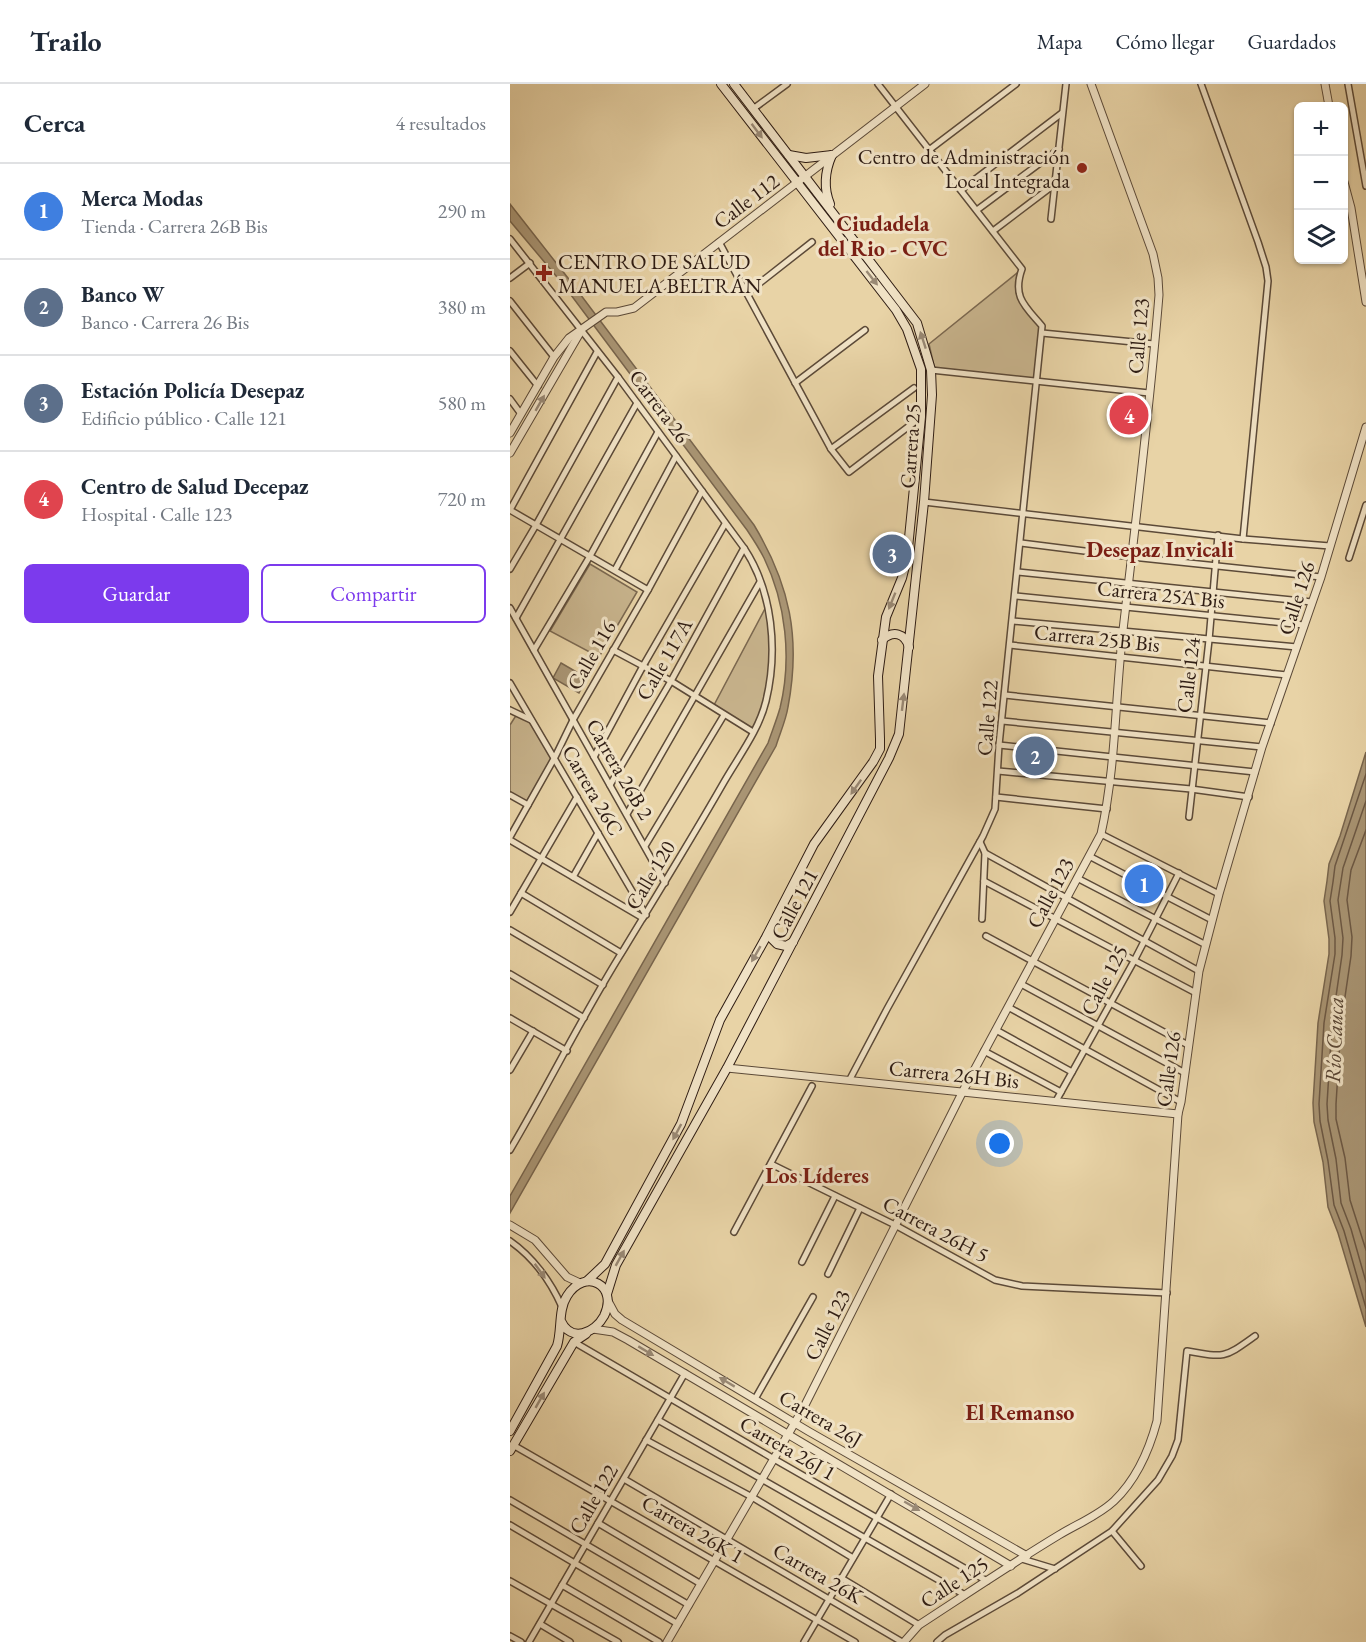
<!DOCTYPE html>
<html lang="es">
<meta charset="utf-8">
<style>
body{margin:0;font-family:"EB Garamond",serif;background:#f6f6f7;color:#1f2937}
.controls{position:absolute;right:18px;top:18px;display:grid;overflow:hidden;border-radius:9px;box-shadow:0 2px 4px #0004}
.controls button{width:54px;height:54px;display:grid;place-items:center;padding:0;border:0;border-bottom:2px solid #e0e1e3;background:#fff;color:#1f2937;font:30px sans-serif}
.you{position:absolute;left:490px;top:1060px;width:21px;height:21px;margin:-15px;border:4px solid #fff;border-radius:50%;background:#1a73e8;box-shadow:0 0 0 9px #1a73e833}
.badge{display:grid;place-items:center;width:39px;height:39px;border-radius:50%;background:#7c3aed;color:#fff;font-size:20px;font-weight:700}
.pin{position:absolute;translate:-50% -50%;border:3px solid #fff;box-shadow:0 2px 6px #0006}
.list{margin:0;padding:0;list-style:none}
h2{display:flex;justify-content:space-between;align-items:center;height:78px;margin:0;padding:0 24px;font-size:26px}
h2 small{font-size:20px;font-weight:400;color:#747a83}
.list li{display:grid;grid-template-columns:39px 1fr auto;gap:18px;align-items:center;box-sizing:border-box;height:96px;padding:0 24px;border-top:2px solid #e0e1e3}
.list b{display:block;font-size:22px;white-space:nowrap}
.list p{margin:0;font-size:20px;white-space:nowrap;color:#747a83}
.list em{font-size:20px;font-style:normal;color:#747a83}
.actions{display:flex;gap:12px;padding:18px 24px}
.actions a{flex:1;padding:14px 0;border:2px solid #7c3aed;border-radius:9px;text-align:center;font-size:21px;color:#7c3aed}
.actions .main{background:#7c3aed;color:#fff}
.icon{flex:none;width:33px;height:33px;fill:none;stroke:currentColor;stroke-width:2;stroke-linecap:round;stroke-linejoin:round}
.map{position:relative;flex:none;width:856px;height:1558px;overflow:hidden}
header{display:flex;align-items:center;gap:36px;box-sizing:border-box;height:84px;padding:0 30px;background:#fff;border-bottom:2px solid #e0e1e3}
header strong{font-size:28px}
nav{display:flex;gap:33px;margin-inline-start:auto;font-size:21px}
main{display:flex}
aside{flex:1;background:#fff}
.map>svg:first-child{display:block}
.green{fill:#c8b48d;stroke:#7b6850;stroke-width:1.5}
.water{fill:#a99574;stroke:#78654d;stroke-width:1.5}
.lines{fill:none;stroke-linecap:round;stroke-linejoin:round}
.shore{stroke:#6c5844;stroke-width:1.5}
.minor-casing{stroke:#5c4a38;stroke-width:8}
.tertiary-casing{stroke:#5c4a38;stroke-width:9}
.secondary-casing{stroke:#2e1c13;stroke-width:10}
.minor{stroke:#f0e2c5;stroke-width:5}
.tertiary{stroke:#f0e2c5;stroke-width:7}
.secondary{stroke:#f0e2c5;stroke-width:8}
.oneway{fill:#998975}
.poi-dot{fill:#8f2418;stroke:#f0e2c5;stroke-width:2}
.labels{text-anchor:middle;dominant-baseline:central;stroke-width:6;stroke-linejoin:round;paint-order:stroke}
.poi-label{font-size:21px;fill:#2e1c13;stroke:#f0e2c5;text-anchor:end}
.street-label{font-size:21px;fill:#2e1c13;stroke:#f0e2c5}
.neighbourhood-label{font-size:22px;font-weight:bold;fill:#7a1f14;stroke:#f0e2c5}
.water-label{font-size:22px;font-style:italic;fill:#594635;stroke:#f0e2c5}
</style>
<header>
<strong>Trailo</strong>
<nav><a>Mapa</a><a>Cómo llegar</a><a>Guardados</a></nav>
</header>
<main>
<aside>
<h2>Cerca<small>4 resultados</small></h2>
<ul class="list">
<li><span class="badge" style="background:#3f7fe0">1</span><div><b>Merca Modas</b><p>Tienda · Carrera 26B Bis</p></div><em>290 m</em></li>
<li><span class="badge" style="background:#5c6f8a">2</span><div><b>Banco W</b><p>Banco · Carrera 26 Bis</p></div><em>380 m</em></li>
<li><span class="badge" style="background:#5c6f8a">3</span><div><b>Estación Policía Desepaz</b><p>Edificio público · Calle 121</p></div><em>580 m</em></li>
<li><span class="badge" style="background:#e0444e">4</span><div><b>Centro de Salud Decepaz</b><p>Hospital · Calle 123</p></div><em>720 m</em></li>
</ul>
<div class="actions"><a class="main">Guardar</a><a>Compartir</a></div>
</aside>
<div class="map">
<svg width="856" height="1558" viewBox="0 0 856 1558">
<rect width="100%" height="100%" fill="#e8d3a6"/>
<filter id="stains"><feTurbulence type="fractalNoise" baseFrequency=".00333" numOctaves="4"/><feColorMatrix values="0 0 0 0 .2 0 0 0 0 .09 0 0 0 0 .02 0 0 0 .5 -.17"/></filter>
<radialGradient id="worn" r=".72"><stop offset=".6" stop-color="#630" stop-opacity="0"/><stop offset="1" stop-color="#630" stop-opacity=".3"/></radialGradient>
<g class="green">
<polygon points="512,185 508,208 532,242 527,297 425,286 419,260"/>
<polygon points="80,480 127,508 89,573 40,547"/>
<polygon points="258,519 262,549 256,618 243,648 203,623"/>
<polygon points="7,630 22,637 45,673 18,721 0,711 0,641"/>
</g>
<g class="water">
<path d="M0,120L58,194L244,441C280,501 291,554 278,623C276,636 270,649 266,662L0,1129V1112L258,659C262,647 267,635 270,624C282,575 276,519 254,474C249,464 243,455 237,446L52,199L0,137Z"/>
<polygon points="51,579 77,594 69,609 43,594"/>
<polygon points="856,668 856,1243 828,1149 818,1123 813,1078 804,1038 803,1019 808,939 819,870 819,855 814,817 817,797 819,780 830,752"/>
</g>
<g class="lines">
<g class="shore">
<polyline points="856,690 825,782 823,798 820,817 825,854 825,870 814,939 809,1020 810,1037 818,1077 824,1121 834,1147 856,1224"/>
<polyline points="856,717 833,784 828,816 833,854 832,871 822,940 817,1020 818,1036 826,1075 831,1119 841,1145 856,1198"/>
<polyline points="856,746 841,786 837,816 842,853 841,872 831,940 826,1020 826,1035 835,1074 840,1116 856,1166"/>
</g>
<g class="minor-casing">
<g id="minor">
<polyline points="691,0 748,158 756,183 758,197 733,455"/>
<polyline points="838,0 856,102"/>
<polyline points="243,25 277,0"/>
<polyline points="419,66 506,0"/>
<polyline points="451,106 552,29"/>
<polyline points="467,126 549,65"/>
<polyline points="541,135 556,0"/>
<polyline points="483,147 545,100"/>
<path d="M0,155L108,293L234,464C263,508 268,567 256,617C249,646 229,672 214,698C182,754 148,809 114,865C73,930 39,1000 0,1066"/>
<polyline points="209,158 321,365 339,388 411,333"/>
<polyline points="0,194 20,179"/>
<polyline points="237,209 302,158"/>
<polyline points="0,217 44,273"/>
<polyline points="532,249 644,260"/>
<polyline points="0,267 28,302"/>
<polyline points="87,268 0,426 138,506"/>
<polyline points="421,286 639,309"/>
<polyline points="285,299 355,246"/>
<polyline points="0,315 11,330"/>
<polyline points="321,365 404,304"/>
<polyline points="414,418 733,455 820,462"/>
<polyline points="511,459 622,473 811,493"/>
<polyline points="839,474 856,421"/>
<polyline points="0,485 26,441 108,293"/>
<polyline points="105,486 166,372"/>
<polyline points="508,488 802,518"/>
<polyline points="505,512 794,541"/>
<polyline points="0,524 155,799"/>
<polyline points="6,534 127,319"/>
<polyline points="503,537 787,563"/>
<polyline points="500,561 777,591"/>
<polyline points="24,566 80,472 148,348"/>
<polyline points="103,566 161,597 243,648"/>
<polyline points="0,599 136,831"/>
<polyline points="495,611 761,639"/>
<polyline points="0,626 21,636"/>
<polyline points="492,637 752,663"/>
<polyline points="489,661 745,688"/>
<polyline points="84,673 133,582 215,440"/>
<polyline points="488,687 681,705 739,713"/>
<polyline points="100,701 161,597 234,464"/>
<polyline points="0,711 18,721"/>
<polyline points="486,713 597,725"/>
<polyline points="117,730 250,498"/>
<polyline points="679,733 699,556 708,451"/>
<polyline points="591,750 709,810"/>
<polyline points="0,753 45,673 63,636 138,506 192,407"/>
<polyline points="0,756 133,834"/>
<polyline points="470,758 475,769 472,835"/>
<polyline points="135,762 214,631"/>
<polyline points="475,769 689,887"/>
<polyline points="579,772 702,836"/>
<polyline points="63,793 88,749"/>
<polyline points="567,794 696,861"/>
<polyline points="474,797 686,909"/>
<polyline points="11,809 111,869"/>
<polyline points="0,828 67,713"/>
<polyline points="0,846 93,901"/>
<polyline points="476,852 678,961"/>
<polyline points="0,890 74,934"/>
<polyline points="511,900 675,989"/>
<polyline points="498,923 671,1018"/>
<polyline points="0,934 57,967"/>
<polyline points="486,946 562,988"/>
<polyline points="474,967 551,1008"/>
<polyline points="0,986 23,947"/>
<path d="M340,995L377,925L473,752L485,725L489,661L532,242C515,222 502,213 512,185L368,0"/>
<polyline points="546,1017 624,877 669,789"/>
<polyline points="261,1080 385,1141 485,1196 512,1202 657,1209"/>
<polyline points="224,1148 302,1002"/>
<path d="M0,1157C23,1173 41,1198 52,1223"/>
<polyline points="292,1178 325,1112"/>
<polyline points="318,1190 350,1124"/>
<polyline points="64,1258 264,1375 477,1497"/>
<polyline points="245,1315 303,1213"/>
<polyline points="148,1336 455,1511"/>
<polyline points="136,1356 242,1413 343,1474"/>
<polyline points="3,1361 345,1558"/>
<polyline points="114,1395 392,1558"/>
<polyline points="0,1416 179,1521"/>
<polyline points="88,1439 191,1500"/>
<polyline points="0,1441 168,1540"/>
<polyline points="602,1447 631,1482"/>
<polyline points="512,1475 545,1485"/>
<polyline points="331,1494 409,1541"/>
<polyline points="0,1497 108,1558"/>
<polyline points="52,1501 149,1558"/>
<polyline points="30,1540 60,1558"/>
<polyline points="0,1552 11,1558"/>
<polyline points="19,1558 175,1289"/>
<polyline points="294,1558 381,1410"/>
<path d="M427,1558L435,1551L508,1509L602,1447L648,1396L662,1372L668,1356L677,1267C716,1274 714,1274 745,1252"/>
</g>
</g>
<g class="tertiary-casing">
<g id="tertiary">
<polyline points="815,0 819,22"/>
<polyline points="834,98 841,124 856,218"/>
<polyline points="0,349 44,273 59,254 96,228 107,228 124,224 415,0"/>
<polyline points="0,369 71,247"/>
<polyline points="217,984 668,1030"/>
<polyline points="0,1141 25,1156 57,1193 70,1199"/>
<polyline points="98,1217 105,1230 112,1236 298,1347 517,1472"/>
<polyline points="83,1245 103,1248 118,1256 501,1482"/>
<path d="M157,1558L294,1323L453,1007L591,750C606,683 605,615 613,546C626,435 640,323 649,211L648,194L643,170L581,0"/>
<path d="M394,1558L409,1541C455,1511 501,1480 549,1451C567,1440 588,1432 604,1417C627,1395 639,1367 647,1337L668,1030L671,1018L689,887L709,810L752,663L811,493L856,343"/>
</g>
</g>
<g class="secondary-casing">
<g id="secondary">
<polyline points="279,71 296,74 322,71"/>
<path d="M320,120C313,103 315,87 322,71"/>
<path d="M372,556C383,546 395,549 399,563"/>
<polyline points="261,845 261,854 267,860 276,862 283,858"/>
<polyline points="77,1197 95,1180 171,1040 210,936 255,855 304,760 363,678 370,665 370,655 368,592 376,533 392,494 397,474 411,333 411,285 397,245 386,226 211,0"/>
<polyline points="97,1210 106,1181 217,984 379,674 389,650 414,418 422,311 421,286 407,239 224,0"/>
<path d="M0,1347L47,1262C52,1246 48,1226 57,1212C75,1183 109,1201 94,1232C85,1249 61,1259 51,1237"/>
<polyline points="0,1367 64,1258 76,1250"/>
</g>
</g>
<use href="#minor" class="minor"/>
<use href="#tertiary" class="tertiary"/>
<use href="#secondary" class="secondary"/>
</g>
<defs><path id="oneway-solid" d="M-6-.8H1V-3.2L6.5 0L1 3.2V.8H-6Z" transform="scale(1.5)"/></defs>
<g class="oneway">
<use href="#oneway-solid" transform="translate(247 47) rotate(53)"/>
<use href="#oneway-solid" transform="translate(362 194) rotate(52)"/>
<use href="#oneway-solid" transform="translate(413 256) rotate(-108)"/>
<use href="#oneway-solid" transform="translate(30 319) rotate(-60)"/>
<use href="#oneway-solid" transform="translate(382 517) rotate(112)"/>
<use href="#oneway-solid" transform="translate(393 618) rotate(-83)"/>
<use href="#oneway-solid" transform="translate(346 703) rotate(125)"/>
<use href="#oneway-solid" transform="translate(246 870) rotate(120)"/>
<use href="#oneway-solid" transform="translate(167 1048) rotate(118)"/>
<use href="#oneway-solid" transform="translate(110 1174) rotate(-61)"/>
<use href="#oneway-solid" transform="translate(30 1187) rotate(54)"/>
<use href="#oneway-solid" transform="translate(136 1267) rotate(31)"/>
<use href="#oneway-solid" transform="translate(217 1298) rotate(-149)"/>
<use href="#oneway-solid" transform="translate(30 1316) rotate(-60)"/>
<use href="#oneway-solid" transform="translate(402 1422) rotate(30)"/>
</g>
<g class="poi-dot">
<circle cx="572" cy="84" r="6"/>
<path d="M31 180h6v6h6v6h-6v6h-6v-6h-6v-6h6z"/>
</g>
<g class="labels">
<g class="poi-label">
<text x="560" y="72">Centro de Administración<tspan x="560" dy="24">Local Integrada</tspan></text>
<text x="48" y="177" text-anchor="start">CENTRO DE SALUD<tspan x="48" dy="24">MANUELA BELTRÁN</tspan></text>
</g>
<g class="street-label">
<text transform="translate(236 117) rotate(-37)">Calle 112</text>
<text transform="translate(628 252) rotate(-85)">Calle 123</text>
<text transform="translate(150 322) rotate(53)">Carrera 26</text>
<text transform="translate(400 362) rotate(-86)">Carrera 25</text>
<text transform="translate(651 510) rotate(6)">Carrera 25A Bis</text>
<text transform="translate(786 514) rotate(-72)">Calle 126</text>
<text transform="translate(587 554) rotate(6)">Carrera 25B Bis</text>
<text transform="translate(81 571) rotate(-60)">Calle 116</text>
<text transform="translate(154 575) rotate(-60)">Calle 117A</text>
<text transform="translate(678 591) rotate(-83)">Calle 124</text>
<text transform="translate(477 634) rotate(-85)">Calle 122</text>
<text transform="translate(110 685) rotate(60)">Carrera 26B 2</text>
<text transform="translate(83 706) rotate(60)">Carrera 26C</text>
<text transform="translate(140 791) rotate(-59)">Calle 120</text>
<text transform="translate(540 809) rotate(-62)">Calle 123</text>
<text transform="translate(284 820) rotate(-62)">Calle 121</text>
<text transform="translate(594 896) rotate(-62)">Calle 125</text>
<text transform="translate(658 985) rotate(-82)">Calle 126</text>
<text transform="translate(444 990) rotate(6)">Carrera 26H Bis</text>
<text transform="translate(426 1145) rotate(28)">Carrera 26H 5</text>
<text transform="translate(317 1241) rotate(-63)">Calle 123</text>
<text transform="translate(311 1334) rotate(30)">Carrera 26J</text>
<text transform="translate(278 1364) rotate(30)">Carrera 26J 1</text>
<text transform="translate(83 1415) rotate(-60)">Calle 122</text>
<text transform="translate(183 1445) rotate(30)">Carrera 26K 1</text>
<text transform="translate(308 1489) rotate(30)">Carrera 26K</text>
<text transform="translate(444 1498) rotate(-33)">Calle 125</text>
</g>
<g class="neighbourhood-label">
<text x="373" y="139">Ciudadela<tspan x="373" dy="25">del Rio - CVC</tspan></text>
<text x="650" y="465">Desepaz Invicali</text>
<text x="307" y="1091">Los Líderes</text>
<text x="510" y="1328">El Remanso</text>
</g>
<g class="water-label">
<text transform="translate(824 956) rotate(-88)">Río Cauca</text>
</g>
</g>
<rect width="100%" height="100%" filter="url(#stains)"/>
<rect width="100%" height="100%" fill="url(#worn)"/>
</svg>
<div class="controls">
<button>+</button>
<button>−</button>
<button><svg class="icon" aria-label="layers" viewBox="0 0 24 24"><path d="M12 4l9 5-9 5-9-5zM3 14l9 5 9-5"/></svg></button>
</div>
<div class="you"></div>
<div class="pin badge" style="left:634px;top:800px;background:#3f7fe0">1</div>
<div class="pin badge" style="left:525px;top:672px;background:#5c6f8a">2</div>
<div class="pin badge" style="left:382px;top:470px;background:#5c6f8a">3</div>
<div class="pin badge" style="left:619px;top:331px;background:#e0444e">4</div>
</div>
</main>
